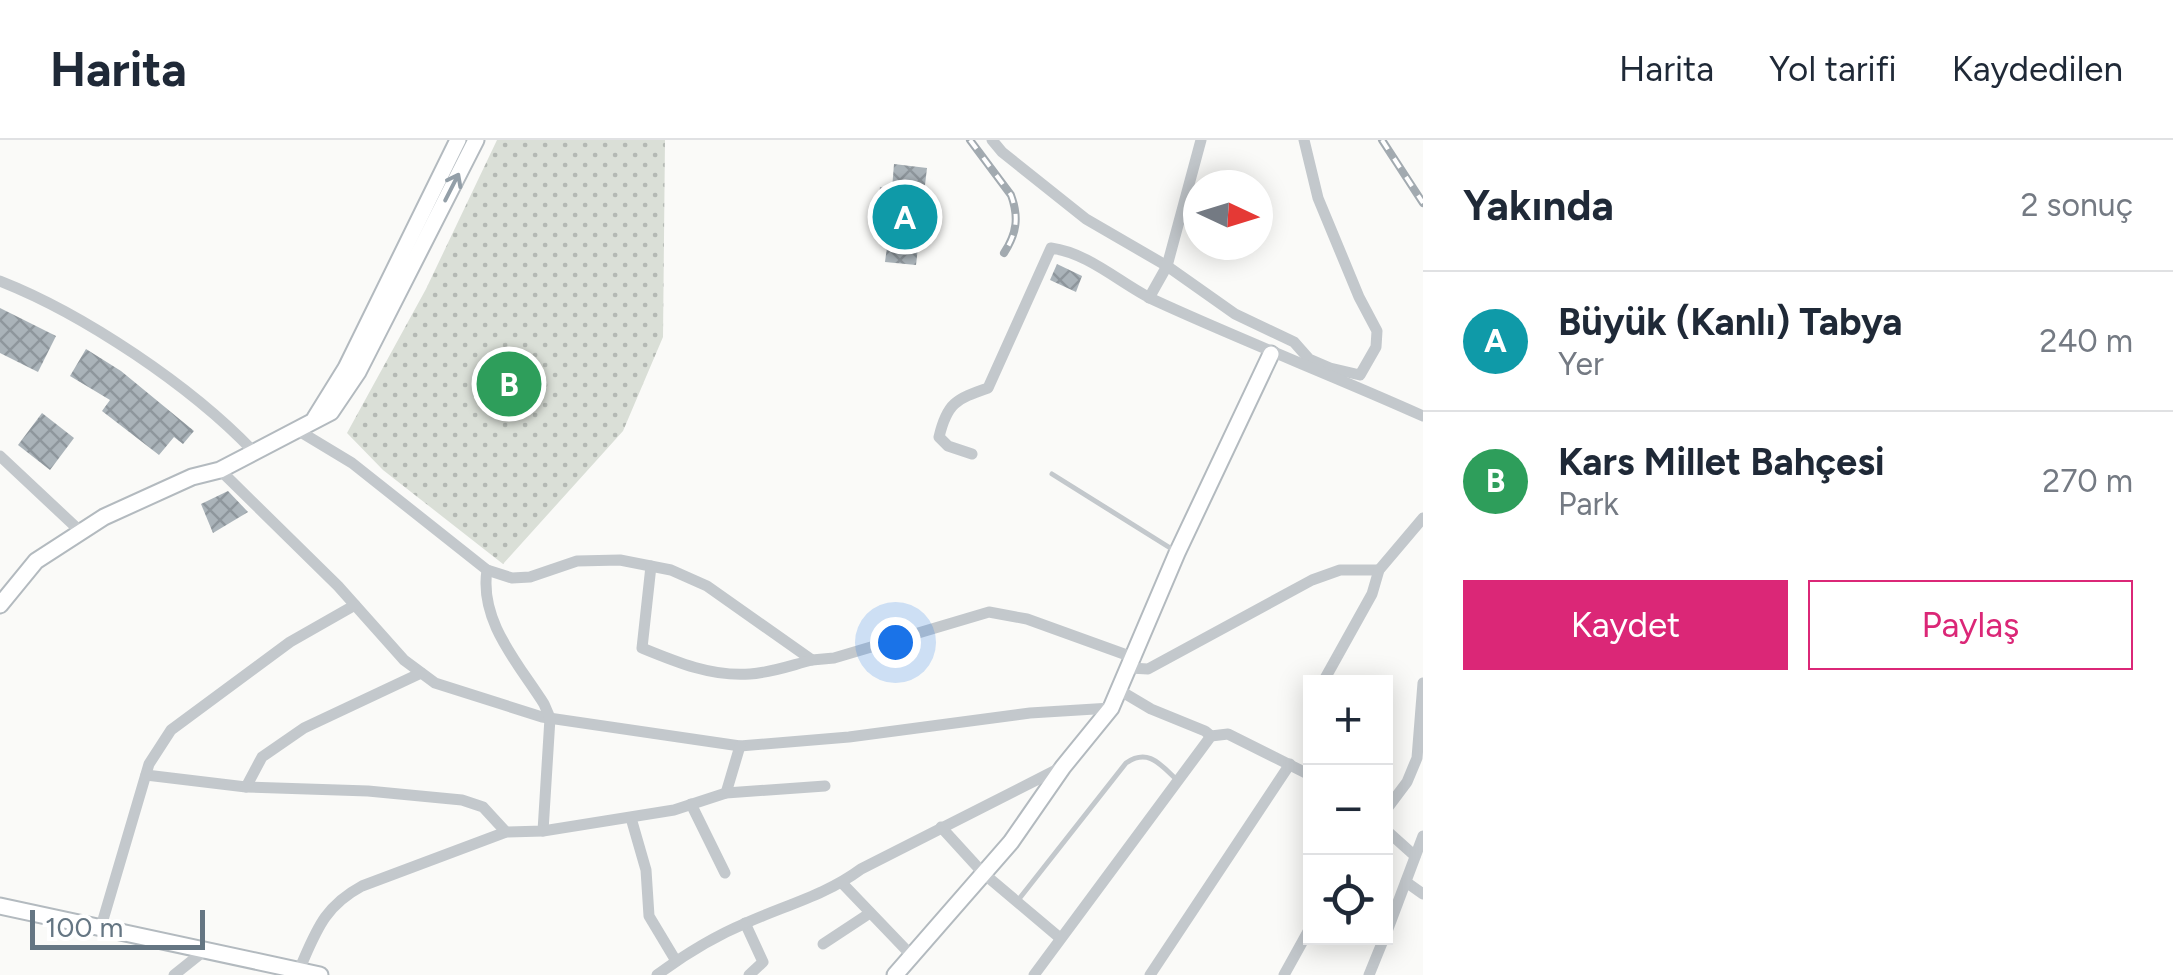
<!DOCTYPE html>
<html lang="tr">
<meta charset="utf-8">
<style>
body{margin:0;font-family:Figtree,sans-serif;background:#f6f6f7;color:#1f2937}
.controls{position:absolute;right:30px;bottom:30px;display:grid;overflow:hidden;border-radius:0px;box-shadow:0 5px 25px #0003}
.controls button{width:90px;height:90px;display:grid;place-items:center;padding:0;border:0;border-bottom:2px solid #e0e1e3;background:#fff;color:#1f2937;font:50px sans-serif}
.compass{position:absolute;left:1183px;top:30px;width:90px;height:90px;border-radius:50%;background:#fff;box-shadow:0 5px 25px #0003;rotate:94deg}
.scale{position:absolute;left:30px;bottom:25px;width:175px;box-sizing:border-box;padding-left:10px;border:5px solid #657683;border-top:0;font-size:28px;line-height:35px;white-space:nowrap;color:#657683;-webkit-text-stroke:8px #fff;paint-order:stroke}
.you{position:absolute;left:895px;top:502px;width:35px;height:35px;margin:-25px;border:8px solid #fff;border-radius:50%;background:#1a73e8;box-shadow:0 0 0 15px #1a73e833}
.badge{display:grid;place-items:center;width:65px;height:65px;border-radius:50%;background:#db2777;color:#fff;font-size:32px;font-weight:700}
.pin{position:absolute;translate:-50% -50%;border:5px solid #fff;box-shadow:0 2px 10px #0006}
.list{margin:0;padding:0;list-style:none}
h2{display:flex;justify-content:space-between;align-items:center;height:130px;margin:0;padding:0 40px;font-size:42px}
h2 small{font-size:32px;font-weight:400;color:#747a83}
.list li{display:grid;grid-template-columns:65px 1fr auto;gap:30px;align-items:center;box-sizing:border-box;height:140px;padding:0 40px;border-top:2px solid #e0e1e3}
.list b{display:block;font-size:38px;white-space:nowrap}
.list p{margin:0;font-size:32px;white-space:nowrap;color:#747a83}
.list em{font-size:32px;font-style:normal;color:#747a83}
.actions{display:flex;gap:20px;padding:30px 40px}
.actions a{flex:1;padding:22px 0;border:2px solid #db2777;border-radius:0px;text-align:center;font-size:35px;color:#db2777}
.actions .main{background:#db2777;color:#fff}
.icon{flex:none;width:55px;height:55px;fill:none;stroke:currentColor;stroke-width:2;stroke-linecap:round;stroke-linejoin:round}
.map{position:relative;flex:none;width:1423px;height:835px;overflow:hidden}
header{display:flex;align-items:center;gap:60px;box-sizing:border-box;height:140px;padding:0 50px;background:#fff;border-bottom:2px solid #e0e1e3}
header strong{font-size:48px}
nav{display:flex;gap:55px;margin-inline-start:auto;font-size:35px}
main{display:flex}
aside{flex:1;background:#fff}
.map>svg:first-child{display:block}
.green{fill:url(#green-dots)}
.building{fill:url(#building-cross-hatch)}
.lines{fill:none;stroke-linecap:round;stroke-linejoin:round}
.secondary-casing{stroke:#b3babf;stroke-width:19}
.lane{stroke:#c3c8cc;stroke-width:5}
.street{stroke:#c3c8cc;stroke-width:11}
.secondary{stroke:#fff;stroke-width:15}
.rail-casing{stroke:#a2aab0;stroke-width:8}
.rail{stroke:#fff;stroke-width:4;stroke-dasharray:11;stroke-linecap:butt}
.oneway{stroke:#939fa8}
</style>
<header>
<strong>Harita</strong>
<nav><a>Harita</a><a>Yol tarifi</a><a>Kaydedilen</a></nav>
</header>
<main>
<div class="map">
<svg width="1423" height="835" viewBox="0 0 1423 835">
<defs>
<pattern id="green-dots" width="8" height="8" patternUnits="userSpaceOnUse" patternTransform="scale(2.5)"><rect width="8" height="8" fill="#dadfd7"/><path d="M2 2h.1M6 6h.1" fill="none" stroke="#b4b9b4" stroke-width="1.8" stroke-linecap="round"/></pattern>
<pattern id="building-cross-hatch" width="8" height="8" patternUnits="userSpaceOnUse" patternTransform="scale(2.5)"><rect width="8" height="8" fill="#aab3b9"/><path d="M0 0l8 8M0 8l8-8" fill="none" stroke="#8e969c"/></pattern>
</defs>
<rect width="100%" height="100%" fill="#fafaf8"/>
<polygon class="green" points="497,0 665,0 663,197 623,291 503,424 383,330 347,293 426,149"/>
<g class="building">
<polygon points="894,24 927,28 922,71 934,72 933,82 921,81 916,125 885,122 889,92 875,90 880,47 892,49"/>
<polygon points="1057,124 1082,136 1076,152 1050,140"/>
<polygon points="0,168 56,196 38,232 0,213"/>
<polygon points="86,209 121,231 194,291 183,304 174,297 159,315 102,271 110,260 70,236"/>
<polygon points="42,273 74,298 50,330 18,305"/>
<polygon points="228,351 248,372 213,393 201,364"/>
</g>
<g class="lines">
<g class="secondary-casing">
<g id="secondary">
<polyline points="315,278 346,228 458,0"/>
<polyline points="0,465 36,421 104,377 192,337 220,330 331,272 358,232 476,0"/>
<polyline points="0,766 320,835"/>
<polyline points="895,835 1011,702 1063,627 1111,568 1177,413 1271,214"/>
</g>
</g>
<g class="lane">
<polyline points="1052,334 1175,411"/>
<path d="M1019,759L1126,623C1148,608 1160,624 1176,639"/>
</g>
<g class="street">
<polyline points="992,0 1002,12 1086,79 1167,126 1235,174 1294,202 1309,219 1330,228 1360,235 1376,207 1377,191 1359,157 1318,58 1304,0"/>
<path d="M0,141C84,174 191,246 253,311"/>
<polyline points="1149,158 1167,126 1201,0"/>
<polyline points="299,291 352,323 487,430 512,438 530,437 577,421 620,420 671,430 707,446 812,520 834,518 989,472 1027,479 1135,518"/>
<path d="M972,314L948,306L939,297C947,263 956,259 988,248L1051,108C1089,113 1121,144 1154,160C1243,201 1334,236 1423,276"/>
<polyline points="0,316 80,391"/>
<polyline points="220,330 338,446 404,520 435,543 542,577 740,606 849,597 1030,573 1111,568"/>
<path d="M651,426L642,508C676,522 712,537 750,534C770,533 792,525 812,520"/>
<path d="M487,430C479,481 518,523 544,564L550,578L543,691"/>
<polyline points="1130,528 1148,529 1312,440 1340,430 1379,430"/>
<polyline points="1323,542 1372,454 1379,430 1423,378"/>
<polyline points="1119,550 1151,569 1205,591 1211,596"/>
<polyline points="146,635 246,647 368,651 462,660 483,667 506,692"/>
<polyline points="246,647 262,617 304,588 421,533"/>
<polyline points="726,653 740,606"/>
<polyline points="691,664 725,733"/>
<polyline points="1386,670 1407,642 1417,618 1423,543"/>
<polyline points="631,678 646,730 649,776 676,821"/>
<polyline points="941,687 983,733 1060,798"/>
<polyline points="1386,690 1415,716"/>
<polyline points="1406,742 1423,754"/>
<polyline points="842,743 912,816"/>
<polyline points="745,783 763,822 749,835"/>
<polyline points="100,790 149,624 171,590 290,502 355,465"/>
<polyline points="1386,794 1423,696"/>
<polyline points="823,804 870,773"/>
<path d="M299,830C316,792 323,767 362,746L506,692L543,691L674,670L726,653L825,646"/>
<polyline points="174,835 204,811"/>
<path d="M657,835C684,815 715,796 746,783C786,765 826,755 861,729L1062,627"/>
<polyline points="1034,835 1211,596 1228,594 1310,635"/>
<polyline points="1150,835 1290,624"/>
<polyline points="1284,835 1310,788"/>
<polyline points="1369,835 1384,798"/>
</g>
<use href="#secondary" class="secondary"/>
<g class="rail-casing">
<g id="rail">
<path d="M970,0L1011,55C1019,77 1017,93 1004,113"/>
<polyline points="1382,0 1423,63"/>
</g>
</g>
<use href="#rail" class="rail"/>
</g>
<defs><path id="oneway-shaft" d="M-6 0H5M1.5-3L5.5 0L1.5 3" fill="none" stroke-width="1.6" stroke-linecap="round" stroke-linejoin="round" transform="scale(2.5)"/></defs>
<use class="oneway" href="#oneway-shaft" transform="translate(452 47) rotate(-63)"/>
</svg>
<div class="controls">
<button>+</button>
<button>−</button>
<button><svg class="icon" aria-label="locate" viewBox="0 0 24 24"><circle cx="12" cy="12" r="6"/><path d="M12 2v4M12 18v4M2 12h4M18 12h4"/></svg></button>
</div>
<svg class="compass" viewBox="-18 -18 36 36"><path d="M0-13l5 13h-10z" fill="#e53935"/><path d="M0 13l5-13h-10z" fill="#747a83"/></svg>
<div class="scale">100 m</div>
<div class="you"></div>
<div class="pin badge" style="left:905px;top:77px;background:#0f9aa8">A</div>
<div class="pin badge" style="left:509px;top:244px;background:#2e9e5b">B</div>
</div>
<aside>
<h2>Yakında<small>2 sonuç</small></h2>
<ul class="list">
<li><span class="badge" style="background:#0f9aa8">A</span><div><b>Büyük (Kanlı) Tabya</b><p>Yer</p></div><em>240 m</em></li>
<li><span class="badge" style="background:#2e9e5b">B</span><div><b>Kars Millet Bahçesi</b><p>Park</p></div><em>270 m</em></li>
</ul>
<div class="actions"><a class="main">Kaydet</a><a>Paylaş</a></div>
</aside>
</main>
